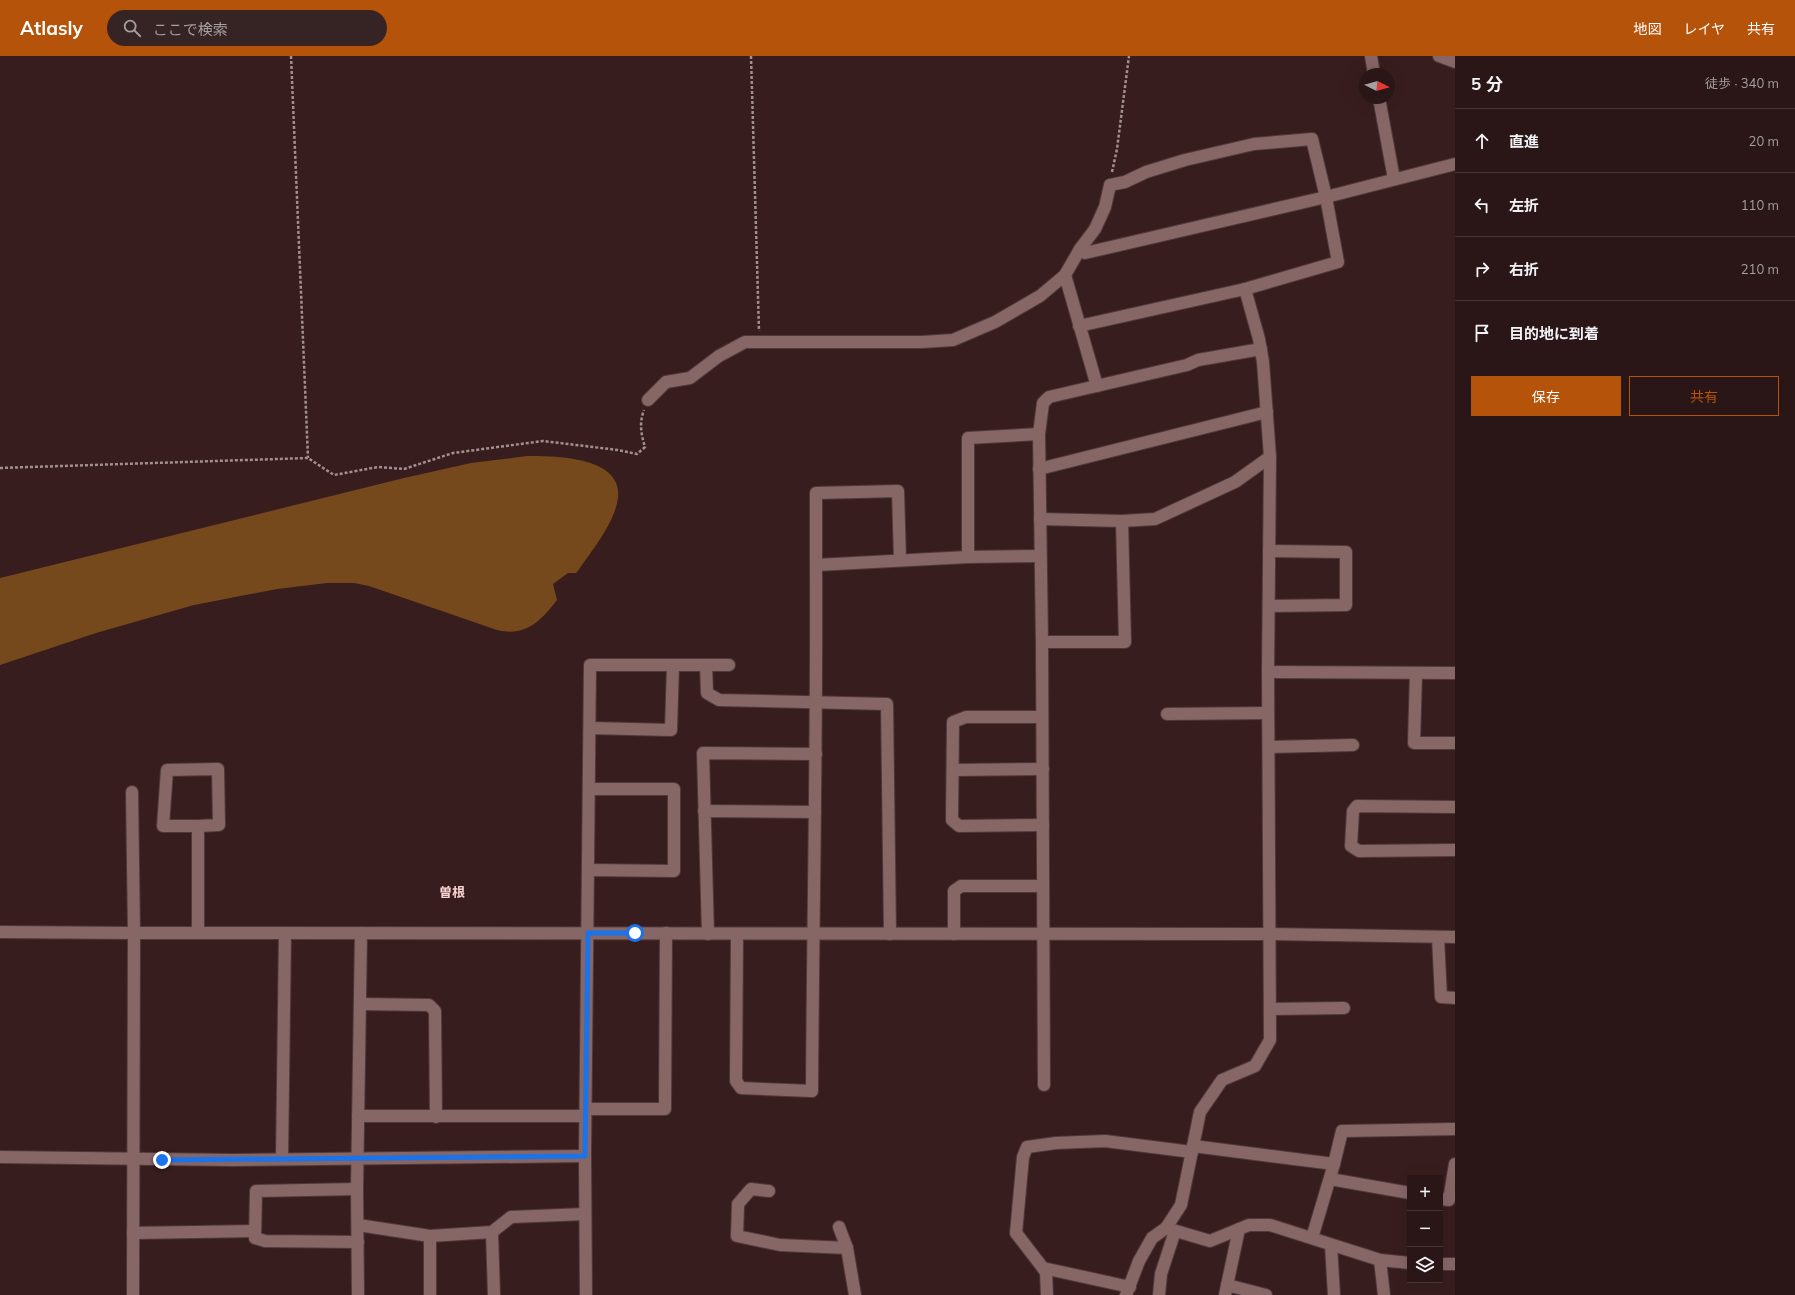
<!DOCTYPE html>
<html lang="ja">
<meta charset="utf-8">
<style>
body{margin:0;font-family:Mulish,"Noto Sans JP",sans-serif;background:#362323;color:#f1f3f6}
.controls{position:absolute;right:12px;bottom:12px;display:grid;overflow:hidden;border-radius:0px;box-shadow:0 4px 16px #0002}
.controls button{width:36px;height:36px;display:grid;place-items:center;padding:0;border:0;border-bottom:1px solid #463535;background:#2a1616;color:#f1f3f6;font:20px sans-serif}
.compass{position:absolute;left:1359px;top:12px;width:36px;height:36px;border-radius:50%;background:#2a1616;box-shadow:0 4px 16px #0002;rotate:96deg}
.stop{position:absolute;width:12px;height:12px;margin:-9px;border:3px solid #1a73e8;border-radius:50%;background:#fff}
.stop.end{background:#1a73e8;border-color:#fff;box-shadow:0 1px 4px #0008}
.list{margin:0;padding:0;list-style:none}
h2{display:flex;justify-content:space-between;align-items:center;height:52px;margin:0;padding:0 16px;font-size:17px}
h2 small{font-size:13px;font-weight:400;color:#a59fa1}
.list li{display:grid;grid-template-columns:26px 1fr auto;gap:12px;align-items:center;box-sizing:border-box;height:64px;padding:0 16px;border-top:1px solid #463535}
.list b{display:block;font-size:15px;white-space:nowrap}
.list em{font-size:13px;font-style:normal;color:#a59fa1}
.actions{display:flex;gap:8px;padding:12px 16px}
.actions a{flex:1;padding:9px 0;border:1px solid #b45309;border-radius:0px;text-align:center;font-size:14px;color:#b45309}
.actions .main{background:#b45309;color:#fff}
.icon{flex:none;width:22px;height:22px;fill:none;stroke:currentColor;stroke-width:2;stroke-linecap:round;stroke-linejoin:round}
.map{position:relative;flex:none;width:1455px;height:1239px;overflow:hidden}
header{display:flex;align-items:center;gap:24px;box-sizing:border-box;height:56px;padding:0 20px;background:#b45309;color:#fff}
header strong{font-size:19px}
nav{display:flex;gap:22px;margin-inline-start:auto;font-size:14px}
.search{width:280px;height:36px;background:#362323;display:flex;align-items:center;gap:10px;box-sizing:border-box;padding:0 14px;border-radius:22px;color:#a59fa1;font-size:15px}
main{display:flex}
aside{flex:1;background:#2a1616}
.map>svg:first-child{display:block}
.forest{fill:#76491d}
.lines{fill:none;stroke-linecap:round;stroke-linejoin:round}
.street-casing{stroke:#4f3a3b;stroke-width:14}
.path{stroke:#a28f90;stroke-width:2.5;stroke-dasharray:3 2;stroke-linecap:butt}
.street{stroke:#876666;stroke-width:12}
.route{stroke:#1a73e8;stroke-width:5}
.labels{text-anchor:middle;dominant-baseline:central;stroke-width:3;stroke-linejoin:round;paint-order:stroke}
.quarter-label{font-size:13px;font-weight:bold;fill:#f8d2d2;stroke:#381d1e}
</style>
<header>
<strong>Atlasly</strong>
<div class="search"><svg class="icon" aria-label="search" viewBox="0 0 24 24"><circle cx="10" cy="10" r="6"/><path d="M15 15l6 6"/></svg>ここで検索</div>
<nav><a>地図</a><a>レイヤ</a><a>共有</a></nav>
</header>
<main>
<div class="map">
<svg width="1455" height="1239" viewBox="0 0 1455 1239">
<rect width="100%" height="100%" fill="#381d1e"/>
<path class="forest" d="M527,400C554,400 623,400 618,442C615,466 593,493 580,512L576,517H568L553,528L557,544C540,566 525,581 497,574L369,530L354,527H327L277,533L194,549L96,577L0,609V522L404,422L471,407Z"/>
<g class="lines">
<g class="street-casing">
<g id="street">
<polyline points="1371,0 1374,18"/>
<polyline points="1439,0 1455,6"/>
<polyline points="1379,42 1394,123"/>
<polyline points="1080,193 1085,197 1326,141 1455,108"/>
<polyline points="1065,219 1097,330"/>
<polyline points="648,344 666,326 690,322 719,300 745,286 922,286 953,284 995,266 1040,240 1065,219 1080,193 1095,173 1105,151 1110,129 1125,126 1146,116 1185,104 1254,88 1312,83 1326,141 1338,206 1245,233 1079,270"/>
<polyline points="1039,378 968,382 968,501 1040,500"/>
<polyline points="1039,413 1267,356"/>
<polyline points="1040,463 1122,465"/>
<polyline points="900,504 898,435 816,437 816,509 968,501"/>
<polyline points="1269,550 1346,549 1346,496 1269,495"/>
<polyline points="1042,586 1125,586 1122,465 1155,463 1235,426 1270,401"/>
<polyline points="706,609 707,637 719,644 887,648 890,878"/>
<polyline points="1268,616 1455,617"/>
<polyline points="1416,617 1414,687 1455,687"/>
<polyline points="1167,658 1268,657"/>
<polyline points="1042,661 966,661 953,666 952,764 959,770 1043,769"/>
<polyline points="590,672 671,674 673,609"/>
<polyline points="1269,691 1353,689"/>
<polyline points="953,714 1043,713"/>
<polyline points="132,736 134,877 133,1239"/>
<polyline points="1455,751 1357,750 1353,755 1351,790 1359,795 1455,794"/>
<polyline points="704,755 815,756"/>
<polyline points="198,770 163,770 167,714 218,713 219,769 198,770 198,877"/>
<polyline points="589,814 674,815 674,733 589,733"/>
<polyline points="0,876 134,877 1270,878 1455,881"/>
<polyline points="708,878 703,697 816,698"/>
<path d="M737,878L736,1025L741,1032L812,1035C813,860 817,684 816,509"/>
<polyline points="954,878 954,835 961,830 1043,830"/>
<polyline points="1438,881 1441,941 1455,942"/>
<polyline points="360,948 429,949 435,955 436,1061"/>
<polyline points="1270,953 1344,952"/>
<polyline points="1044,1029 1042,586 1039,378 1043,347 1049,341 1187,309 1198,304 1261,293"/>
<polyline points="586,1053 665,1053 666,877"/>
<polyline points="358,1060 585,1060"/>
<polyline points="1193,1090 1334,1108"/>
<polyline points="0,1101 233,1104 585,1100"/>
<polyline points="282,1103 285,877"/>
<polyline points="1330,1123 1410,1137"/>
<polyline points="357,1133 256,1135 255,1182 265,1185 358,1186"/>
<polyline points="769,1135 751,1133 738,1148 737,1180 780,1189 847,1192"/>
<polyline points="1440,1143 1449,1144 1455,1108"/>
<polyline points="358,1169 430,1180 492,1176 511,1161 585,1158"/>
<polyline points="839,1171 847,1192 855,1239"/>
<polyline points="1166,1172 1210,1185 1249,1169 1270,1169 1380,1204 1410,1207"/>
<polyline points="492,1176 494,1239"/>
<polyline points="133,1177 255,1175"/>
<polyline points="1312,1182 1334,1108 1342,1075 1455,1073"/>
<polyline points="1331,1189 1334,1239"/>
<polyline points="1380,1204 1384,1239"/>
<polyline points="1440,1208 1455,1208"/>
<polyline points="1043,1212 1130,1231"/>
<polyline points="1227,1229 1266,1239"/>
<polyline points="358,1239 357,1133 361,877"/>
<polyline points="430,1239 430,1180"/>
<polyline points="586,1239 585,1100 590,609 729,609"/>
<polyline points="1047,1239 1046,1216 1016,1177 1023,1101 1027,1091 1056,1087 1105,1085 1192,1096"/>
<polyline points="1126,1239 1139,1205 1152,1182 1166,1172 1181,1149 1200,1056 1222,1024 1255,1010 1270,984 1268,616 1270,401 1263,306 1259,283 1245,233"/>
<polyline points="1159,1239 1161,1218 1175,1175"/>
<polyline points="1225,1239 1239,1173"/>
</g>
</g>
<g class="path">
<polyline points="291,0 308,402"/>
<polyline points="751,0 759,275"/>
<polyline points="1112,116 1117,93 1129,0"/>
<path d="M0,412L308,402L334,419L378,411L404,413L453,397L543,385L618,394L637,398L645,391C641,378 639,367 644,354"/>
</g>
<use href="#street" class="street"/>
</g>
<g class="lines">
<polyline class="route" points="162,1104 585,1100 588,877 635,877"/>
</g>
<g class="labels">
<g class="quarter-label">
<text x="452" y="836">曽根</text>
</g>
</g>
</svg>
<div class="controls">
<button>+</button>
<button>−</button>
<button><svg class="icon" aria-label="layers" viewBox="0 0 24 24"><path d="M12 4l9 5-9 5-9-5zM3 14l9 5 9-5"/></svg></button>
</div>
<svg class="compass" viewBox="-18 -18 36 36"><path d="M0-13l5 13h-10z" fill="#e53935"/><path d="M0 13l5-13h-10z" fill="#a59fa1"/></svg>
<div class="stop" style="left:635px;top:877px"></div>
<div class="stop end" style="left:162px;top:1104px"></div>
</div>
<aside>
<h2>5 分<small>徒歩 · 340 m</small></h2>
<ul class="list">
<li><svg class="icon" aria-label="ahead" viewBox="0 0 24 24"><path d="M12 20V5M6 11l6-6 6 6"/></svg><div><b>直進</b></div><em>20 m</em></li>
<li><svg class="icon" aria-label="left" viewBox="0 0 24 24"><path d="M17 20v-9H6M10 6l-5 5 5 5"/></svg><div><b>左折</b></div><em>110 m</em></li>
<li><svg class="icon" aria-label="right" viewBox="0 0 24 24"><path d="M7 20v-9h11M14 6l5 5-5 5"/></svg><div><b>右折</b></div><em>210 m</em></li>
<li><svg class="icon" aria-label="arrive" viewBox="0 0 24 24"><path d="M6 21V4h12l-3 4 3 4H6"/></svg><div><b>目的地に到着</b></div></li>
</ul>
<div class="actions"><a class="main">保存</a><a>共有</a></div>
</aside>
</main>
